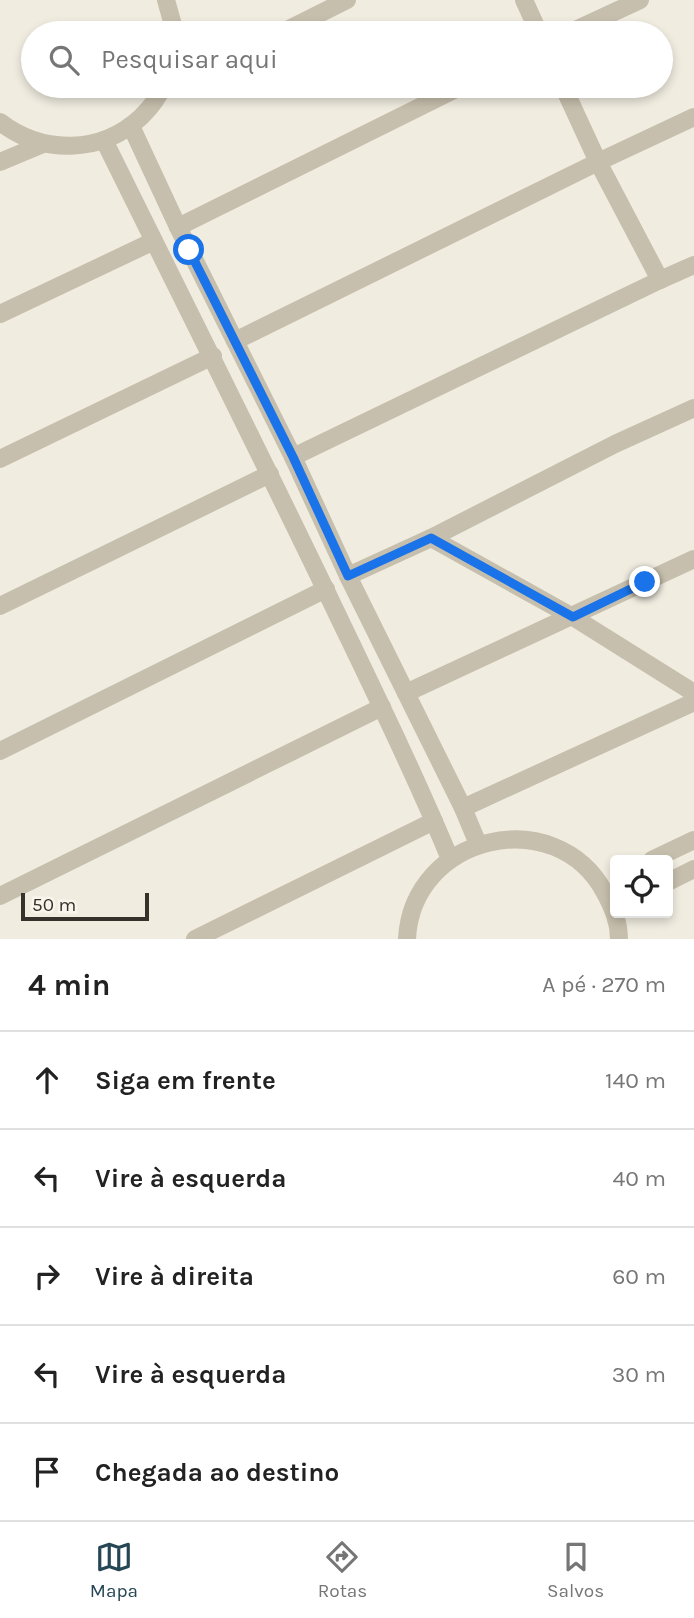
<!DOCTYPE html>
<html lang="pt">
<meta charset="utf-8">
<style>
body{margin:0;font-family:Karla,sans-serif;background:#f2f2f2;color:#222}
.controls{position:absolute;right:21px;bottom:21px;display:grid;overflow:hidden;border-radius:7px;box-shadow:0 4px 10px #0003}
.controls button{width:63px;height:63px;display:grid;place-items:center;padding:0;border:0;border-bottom:2px solid #e0e0e0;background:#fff;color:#222;font:35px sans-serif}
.scale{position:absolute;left:21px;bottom:18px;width:128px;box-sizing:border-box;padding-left:7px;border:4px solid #37312b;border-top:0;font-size:19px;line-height:24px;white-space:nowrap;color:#37312b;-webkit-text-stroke:5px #f8f5ec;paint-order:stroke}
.stop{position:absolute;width:21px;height:21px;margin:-16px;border:5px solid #1a73e8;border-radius:50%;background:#fff}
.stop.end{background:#1a73e8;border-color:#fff;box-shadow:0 2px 7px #0008}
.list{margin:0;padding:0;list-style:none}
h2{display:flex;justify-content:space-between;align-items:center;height:91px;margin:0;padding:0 28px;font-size:30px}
h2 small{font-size:23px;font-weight:400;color:#767676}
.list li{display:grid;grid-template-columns:46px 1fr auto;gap:21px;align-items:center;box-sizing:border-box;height:98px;padding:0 28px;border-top:2px solid #e0e0e0}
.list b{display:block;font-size:26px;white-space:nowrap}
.list em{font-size:23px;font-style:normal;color:#767676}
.icon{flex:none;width:38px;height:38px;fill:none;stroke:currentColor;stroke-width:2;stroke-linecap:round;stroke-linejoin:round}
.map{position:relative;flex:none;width:694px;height:939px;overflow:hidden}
.search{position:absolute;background:#fff;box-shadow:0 4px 10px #0003;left:21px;right:21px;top:21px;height:77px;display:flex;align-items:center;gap:18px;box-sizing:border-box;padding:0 24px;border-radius:38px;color:#767676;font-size:26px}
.sheet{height:581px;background:#fff}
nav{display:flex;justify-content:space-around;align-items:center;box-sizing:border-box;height:98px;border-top:2px solid #e0e0e0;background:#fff;font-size:19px;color:#767676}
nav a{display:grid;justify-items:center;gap:4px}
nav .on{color:#254654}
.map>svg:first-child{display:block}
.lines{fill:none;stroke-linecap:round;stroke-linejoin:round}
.minor{stroke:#c7bfad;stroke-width:18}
.route{stroke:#1a73e8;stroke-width:9}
</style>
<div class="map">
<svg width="694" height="939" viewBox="0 0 694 939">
<rect width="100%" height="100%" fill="#f0ece0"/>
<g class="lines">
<g class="minor">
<polyline points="166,0 173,25 173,33"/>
<polyline points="524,0 539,33"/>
<polyline points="281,33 347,0"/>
<polyline points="569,33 640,0"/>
<polyline points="563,86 598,162 660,280"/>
<path d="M0,122C43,155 101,154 141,117C150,108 159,97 163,86"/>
<polyline points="131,126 178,227 293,457 348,576 463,808 478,844"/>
<path d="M104,140C179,292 255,443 328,595C370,683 413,770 450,859"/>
<polyline points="0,162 43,144"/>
<polyline points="178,227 462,86"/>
<polyline points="0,314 154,241"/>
<polyline points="235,341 598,162 694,117"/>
<polyline points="293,457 660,280 694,265"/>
<polyline points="0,459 213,356"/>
<polyline points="431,538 573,617 694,693"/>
<polyline points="348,576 431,538 615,444 694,408"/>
<polyline points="0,606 270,474"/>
<polyline points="406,693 694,559"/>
<polyline points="0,751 326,589"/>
<polyline points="463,808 694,702"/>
<polyline points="652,860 694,840"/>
<polyline points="668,882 694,869"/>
<polyline points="0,896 382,707"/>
<polyline points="195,939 434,821"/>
<path d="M407,939C412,835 556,801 605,893C613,908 619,922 619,939"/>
</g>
</g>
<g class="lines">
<polyline class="route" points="189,250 293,457 348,576 431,538 573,617 645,582"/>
</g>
</svg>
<div class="controls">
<button><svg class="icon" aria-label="locate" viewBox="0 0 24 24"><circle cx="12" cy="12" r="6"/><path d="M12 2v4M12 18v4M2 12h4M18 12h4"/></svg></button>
</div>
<div class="scale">50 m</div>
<div class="stop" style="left:189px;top:250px"></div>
<div class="stop end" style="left:645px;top:582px"></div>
<div class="search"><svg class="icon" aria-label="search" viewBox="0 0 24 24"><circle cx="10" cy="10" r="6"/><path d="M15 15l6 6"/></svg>Pesquisar aqui</div>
</div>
<section class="sheet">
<h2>4 min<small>A pé · 270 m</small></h2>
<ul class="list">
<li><svg class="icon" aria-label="ahead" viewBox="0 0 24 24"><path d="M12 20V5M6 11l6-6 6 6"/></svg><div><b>Siga em frente</b></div><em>140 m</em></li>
<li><svg class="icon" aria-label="left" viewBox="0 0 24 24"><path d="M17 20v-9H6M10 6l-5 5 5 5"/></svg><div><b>Vire à esquerda</b></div><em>40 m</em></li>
<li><svg class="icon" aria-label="right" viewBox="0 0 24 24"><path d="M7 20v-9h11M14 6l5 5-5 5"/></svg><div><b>Vire à direita</b></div><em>60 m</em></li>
<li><svg class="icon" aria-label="left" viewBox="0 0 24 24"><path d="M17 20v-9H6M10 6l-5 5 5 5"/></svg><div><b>Vire à esquerda</b></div><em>30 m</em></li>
<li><svg class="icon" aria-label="arrive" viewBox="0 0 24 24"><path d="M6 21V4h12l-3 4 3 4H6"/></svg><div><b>Chegada ao destino</b></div></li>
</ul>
</section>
<nav>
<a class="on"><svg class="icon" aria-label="map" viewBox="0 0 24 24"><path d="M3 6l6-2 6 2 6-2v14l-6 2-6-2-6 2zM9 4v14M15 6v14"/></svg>Mapa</a>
<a><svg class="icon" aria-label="directions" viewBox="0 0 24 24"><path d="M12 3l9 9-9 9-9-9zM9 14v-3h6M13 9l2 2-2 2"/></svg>Rotas</a>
<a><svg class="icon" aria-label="saved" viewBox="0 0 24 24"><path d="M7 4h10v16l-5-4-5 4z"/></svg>Salvos</a>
</nav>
